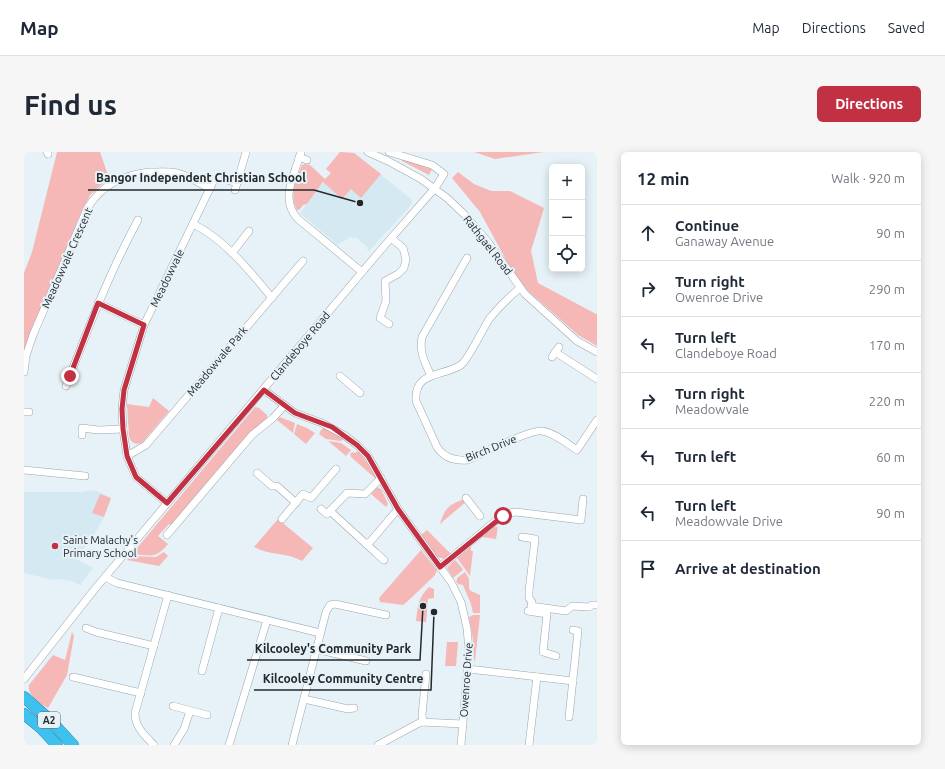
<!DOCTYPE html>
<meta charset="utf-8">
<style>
body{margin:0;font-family:Ubuntu,sans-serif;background:#f6f6f7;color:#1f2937}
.controls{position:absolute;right:12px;top:12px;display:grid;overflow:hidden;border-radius:6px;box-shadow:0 2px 10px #0003}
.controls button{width:36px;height:36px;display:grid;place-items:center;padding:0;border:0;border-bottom:1px solid #e0e1e3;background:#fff;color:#1f2937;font:20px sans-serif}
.stop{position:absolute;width:12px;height:12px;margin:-9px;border:3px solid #c13143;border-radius:50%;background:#fff}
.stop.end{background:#c13143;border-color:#fff;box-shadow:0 1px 4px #0008}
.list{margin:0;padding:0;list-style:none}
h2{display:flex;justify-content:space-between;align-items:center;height:52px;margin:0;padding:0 16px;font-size:17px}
h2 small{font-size:13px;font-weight:400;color:#747a83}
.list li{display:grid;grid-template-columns:26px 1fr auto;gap:12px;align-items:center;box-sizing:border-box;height:56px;padding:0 16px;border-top:1px solid #e0e1e3}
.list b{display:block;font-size:15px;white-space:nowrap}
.list p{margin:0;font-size:13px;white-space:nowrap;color:#747a83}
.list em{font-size:13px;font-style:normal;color:#747a83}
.icon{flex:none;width:22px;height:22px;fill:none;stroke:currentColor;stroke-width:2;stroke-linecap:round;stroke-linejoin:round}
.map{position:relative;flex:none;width:573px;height:593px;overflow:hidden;border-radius:6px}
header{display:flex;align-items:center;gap:24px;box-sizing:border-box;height:56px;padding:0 20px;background:#fff;border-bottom:1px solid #e0e1e3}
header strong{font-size:19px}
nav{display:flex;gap:22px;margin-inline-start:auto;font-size:14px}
.intro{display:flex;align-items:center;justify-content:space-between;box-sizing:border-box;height:96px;padding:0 24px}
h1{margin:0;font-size:28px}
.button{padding:10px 18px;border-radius:6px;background:#c13143;color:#fff;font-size:14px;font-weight:700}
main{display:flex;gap:24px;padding:0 24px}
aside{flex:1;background:#fff;border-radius:6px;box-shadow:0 2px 10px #0003}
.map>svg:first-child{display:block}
.built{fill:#d4e9f2}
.green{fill:#f5b8b7}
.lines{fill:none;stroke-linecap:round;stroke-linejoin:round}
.minor-casing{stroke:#9aa6ab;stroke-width:8}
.highway-casing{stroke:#358baa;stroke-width:12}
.minor{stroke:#fff;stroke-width:7}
.highway{stroke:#3ec1ef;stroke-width:11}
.route{stroke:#c13143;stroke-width:5}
.poi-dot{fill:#c13143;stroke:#e6f2f8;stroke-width:1.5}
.labels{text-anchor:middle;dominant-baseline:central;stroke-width:4;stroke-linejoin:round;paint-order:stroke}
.shield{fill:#e6f2f8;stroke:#5e6568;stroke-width:1}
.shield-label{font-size:10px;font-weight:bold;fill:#23282a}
.street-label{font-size:11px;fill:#23282a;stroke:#e6f2f8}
.poi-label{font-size:11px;fill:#23282a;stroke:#e6f2f8;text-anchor:start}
.leader{fill:none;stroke:#23282a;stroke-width:1.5}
.callout-dot{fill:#23282a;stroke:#e6f2f8;stroke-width:1.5}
.callout-label{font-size:12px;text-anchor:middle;font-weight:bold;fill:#23282a;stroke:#e6f2f8;stroke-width:4;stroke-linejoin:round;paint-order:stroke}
</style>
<header>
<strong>Map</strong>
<nav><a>Map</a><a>Directions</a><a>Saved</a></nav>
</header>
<div class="intro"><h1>Find us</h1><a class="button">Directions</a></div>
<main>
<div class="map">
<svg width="573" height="593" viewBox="0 0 573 593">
<rect width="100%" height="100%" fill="#e6f2f8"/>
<g class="built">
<polygon points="316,0 330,1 387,47 388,50 388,52 344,100 343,95 333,86 327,85 313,93 276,61 307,21 302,17"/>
<polygon points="71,338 87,346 80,365 72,380 52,407 69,416 56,433 48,429 33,427 29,428 0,421 0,340 57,340"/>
</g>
<g class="green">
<polygon points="33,0 76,0 85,26 66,43 57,61 1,195 0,201 0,121 8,100"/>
<path d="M316,0L330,1L357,22L337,46L327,37L318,47L299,30L283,52L279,53L275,58H273C265,44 272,27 278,13L281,12L286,13L301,27L307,21L302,17Z"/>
<polygon points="450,0 520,0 471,7"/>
<polygon points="378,7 407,17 408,17 405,23 378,9"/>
<polygon points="434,20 450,32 467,39 486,39 520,56 507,99 514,131 572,162 573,161 573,194 554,183 494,130 456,60 428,26"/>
<path d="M129,246L145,259L118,291C111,293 107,291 105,284L103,252L125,255Z"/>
<path d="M231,255L235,256L243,263V267L230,277L148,374L145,372L134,384L144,392C131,408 126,403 108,402Z"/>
<polygon points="256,265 271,271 269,281 253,268"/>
<polygon points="273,272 283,276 291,281 282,292 270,282"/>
<polygon points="300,275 320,286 317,289 302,287 295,282 297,278"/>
<polygon points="304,289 317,291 327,298 322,304"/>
<polygon points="335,299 352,324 352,327 327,305 326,302 328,300 330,301"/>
<polygon points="353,335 357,337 364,352 362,355 347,342"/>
<polygon points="76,342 87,346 80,365 68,361"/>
<path d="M441,347L443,349L416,372C420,357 425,352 441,347Z"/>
<path d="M254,367L289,396L278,409C263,400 246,404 230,395Z"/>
<polygon points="471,375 474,375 472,387 458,385"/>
<polygon points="403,378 427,402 421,407 413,405 397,383"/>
<polygon points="447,395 447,399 449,399 446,424 433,406"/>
<polygon points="397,398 413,418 411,423 385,448 379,453 356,450 355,446"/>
<polygon points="140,400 144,404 135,414 103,408 107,404 132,405"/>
<polygon points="431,408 438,416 439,418 429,426 423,416"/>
<polygon points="441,420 445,427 445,437 447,439 456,443 456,461 449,461 447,452 439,433 434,432 432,429 433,428 433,426"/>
<path d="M405,435L410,437V446L404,447L402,470L392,469C394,454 394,446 405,435Z"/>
<polygon points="449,463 456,463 451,509 450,509 449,488 445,465"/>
<path d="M48,480L50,484L43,523L24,556C15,551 3,543 5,533L29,503L41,508Z"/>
<polygon points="423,490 434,490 432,514 421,514"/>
</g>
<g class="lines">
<g class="minor-casing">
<g id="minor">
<polyline points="23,0 24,2"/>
<path d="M277,0C271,22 255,47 274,67L338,120"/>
<polyline points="344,0 364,9 397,27 423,46 441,63 464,90 501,142 553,189 573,200"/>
<polyline points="275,5 283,8"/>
<polyline points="203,28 213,31"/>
<polyline points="211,38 222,0"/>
<path d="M169,72C199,86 227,120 248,146"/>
<polyline points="208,101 225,79"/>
<path d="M496,136C485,145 475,155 466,166C459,176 445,207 437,213C418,225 390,219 392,249L413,295C420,306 431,309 444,308C456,302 508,277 518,279C531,281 542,291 553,298L573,268"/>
<polyline points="74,151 120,173"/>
<polyline points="365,172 356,166 362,149 361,129 374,122 380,116 382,107 379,96 367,86"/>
<polyline points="531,200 573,227"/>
<polyline points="528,205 535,195"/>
<path d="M0,220L2,204L9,183L64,55C79,32 99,23 126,20C135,20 144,19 153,21C165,24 176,31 186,37"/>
<polyline points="316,224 336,241"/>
<path d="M407,224C401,210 395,201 398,185L443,106"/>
<path d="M42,234C64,177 85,121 114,68"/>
<polyline points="240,238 271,261 298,271 320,283 333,293 344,304 374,357 427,430 437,450 443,476 445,499 437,593"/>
<polyline points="0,260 5,260"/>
<polyline points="58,283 58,276 74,278 99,277"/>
<polyline points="103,304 122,293 279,109"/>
<polyline points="0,318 61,324"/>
<polyline points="233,321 248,334 253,334 272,351"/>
<polyline points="442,346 456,364"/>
<polyline points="143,351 112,325 103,304 99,277 98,257 100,238 120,173 189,30"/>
<polyline points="297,357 303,362 323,341 341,342 357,326"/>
<polyline points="306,359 351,400"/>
<polyline points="258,367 279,342 287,346 312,317"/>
<polyline points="143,383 228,283 249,266 260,254"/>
<polyline points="498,385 511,387 505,439 505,446 508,450 507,454 542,459 548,454 565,455 568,453 572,453"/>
<polyline points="342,392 346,390 374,357"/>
<polyline points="352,401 360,408"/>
<polyline points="416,415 474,367 484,361 492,360 557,368 559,347"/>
<polyline points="81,425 93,431 296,481"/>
<polyline points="504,459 523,462 519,500 532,504"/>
<polyline points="62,476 72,480 130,494"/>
<polyline points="292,497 342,509"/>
<polyline points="444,517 549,529"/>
<polyline points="178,519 195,456"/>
<polyline points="49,525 117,541"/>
<polyline points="0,527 70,438 355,100 411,36 420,22 408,13 365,0"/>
<polyline points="280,547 324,557 330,556"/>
<polyline points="149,554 183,563"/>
<polyline points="545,565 554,479 549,478"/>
<polyline points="399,570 398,563 402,522"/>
<path d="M130,593C120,583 111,575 111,561L144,443"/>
<polyline points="150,593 160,577 166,559"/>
<polyline points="205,593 243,468"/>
<polyline points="268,593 302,460 306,453 311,452 362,463"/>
<polyline points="354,593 397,570 439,572"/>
<polyline points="505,593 513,525"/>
</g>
</g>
<g class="highway-casing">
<g id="highway">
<polyline points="0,545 26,568 49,593"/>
<polyline points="0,562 16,575 33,593"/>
</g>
</g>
<use href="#minor" class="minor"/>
<use href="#highway" class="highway"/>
</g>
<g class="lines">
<polyline class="route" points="46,224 74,151 120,173 100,238 98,257 99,277 103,304 112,325 143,351 240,238 271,261 308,275 333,293 344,304 374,357 416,415 479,364"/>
</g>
<circle class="poi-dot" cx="31" cy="394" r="4"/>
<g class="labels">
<rect class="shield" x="14" y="560" width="22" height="16" rx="3"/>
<g class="shield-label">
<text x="25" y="568">A2</text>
</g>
<g class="street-label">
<text transform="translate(464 93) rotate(52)">Rathgael Road</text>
<text transform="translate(43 106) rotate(-66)">Meadowvale Crescent</text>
<text transform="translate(143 126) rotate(-64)">Meadowvale</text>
<text transform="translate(276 194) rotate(-50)">Clandeboye Road</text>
<text transform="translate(193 209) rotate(-50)">Meadowvale Park</text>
<text transform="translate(467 296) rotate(-22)">Birch Drive</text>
<text transform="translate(442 528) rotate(-86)">Owenroe Drive</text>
</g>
<g class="poi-label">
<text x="39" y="388">Saint Malachy's<tspan x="39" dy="13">Primary School</tspan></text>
</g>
</g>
<path class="leader" d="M336 51L290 38H64M399 454L396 508H223M410 460L407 538H230"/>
<g class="callout-dot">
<circle cx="336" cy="51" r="4"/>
<circle cx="399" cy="454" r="4"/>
<circle cx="410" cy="460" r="4"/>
</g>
<g class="callout-label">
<text x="177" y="30">Bangor Independent Christian School</text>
<text x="309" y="501">Kilcooley's Community Park</text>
<text x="319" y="531">Kilcooley Community Centre</text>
</g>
</svg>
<div class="controls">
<button>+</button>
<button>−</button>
<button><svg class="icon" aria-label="locate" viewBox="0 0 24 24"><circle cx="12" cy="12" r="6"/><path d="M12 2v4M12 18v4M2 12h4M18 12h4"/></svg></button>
</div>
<div class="stop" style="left:479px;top:364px"></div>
<div class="stop end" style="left:46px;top:224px"></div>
</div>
<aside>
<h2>12 min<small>Walk · 920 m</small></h2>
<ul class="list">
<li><svg class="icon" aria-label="ahead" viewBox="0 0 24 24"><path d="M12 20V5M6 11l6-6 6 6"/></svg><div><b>Continue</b><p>Ganaway Avenue</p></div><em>90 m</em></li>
<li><svg class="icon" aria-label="right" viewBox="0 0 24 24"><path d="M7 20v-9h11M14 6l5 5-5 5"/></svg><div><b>Turn right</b><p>Owenroe Drive</p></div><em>290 m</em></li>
<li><svg class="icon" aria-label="left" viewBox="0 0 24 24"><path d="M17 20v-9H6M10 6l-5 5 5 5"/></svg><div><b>Turn left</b><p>Clandeboye Road</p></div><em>170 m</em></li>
<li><svg class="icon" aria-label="right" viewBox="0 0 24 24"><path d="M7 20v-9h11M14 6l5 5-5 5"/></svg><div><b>Turn right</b><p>Meadowvale</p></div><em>220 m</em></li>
<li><svg class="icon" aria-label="left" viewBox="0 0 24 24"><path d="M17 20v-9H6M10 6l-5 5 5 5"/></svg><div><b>Turn left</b></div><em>60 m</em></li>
<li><svg class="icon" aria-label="left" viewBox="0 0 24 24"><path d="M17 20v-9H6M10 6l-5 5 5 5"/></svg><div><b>Turn left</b><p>Meadowvale Drive</p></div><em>90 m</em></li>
<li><svg class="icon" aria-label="arrive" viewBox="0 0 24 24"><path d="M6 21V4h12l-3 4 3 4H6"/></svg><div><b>Arrive at destination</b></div></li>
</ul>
</aside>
</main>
